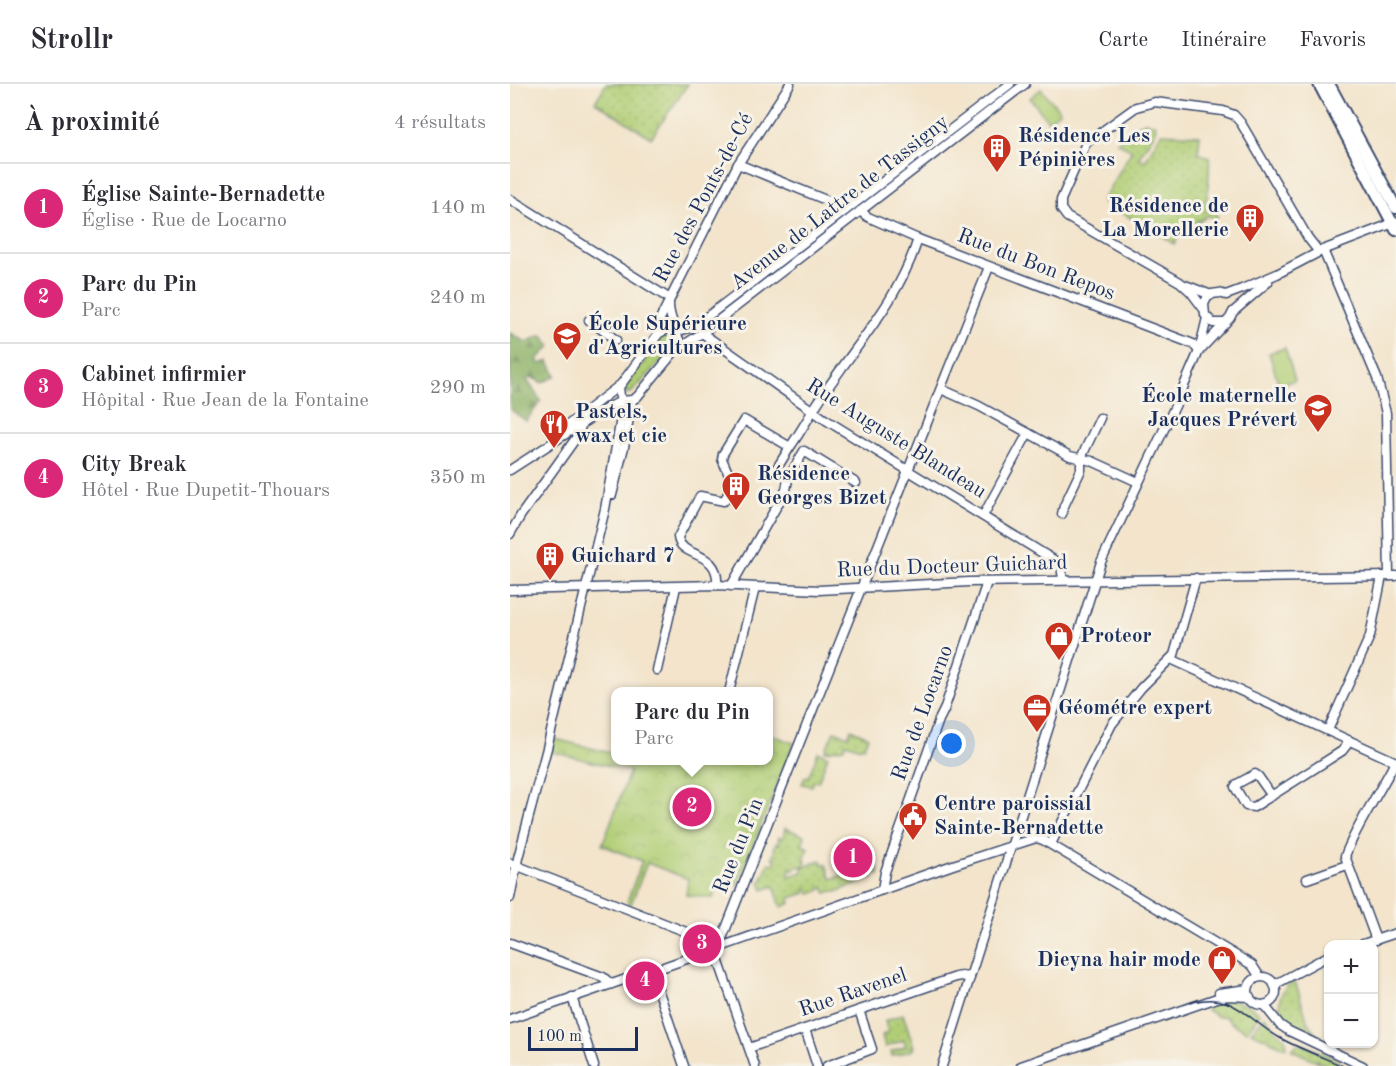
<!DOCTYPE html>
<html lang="fr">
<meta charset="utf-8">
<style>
body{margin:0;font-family:"Old Standard TT",serif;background:#f2f2f3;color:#2b2b33}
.controls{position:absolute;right:18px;bottom:18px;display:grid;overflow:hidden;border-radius:12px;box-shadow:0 2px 4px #0004}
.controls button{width:54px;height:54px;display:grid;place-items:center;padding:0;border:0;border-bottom:2px solid #e1e1e2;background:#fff;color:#2b2b33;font:30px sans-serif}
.scale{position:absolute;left:18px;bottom:15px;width:110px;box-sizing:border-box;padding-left:6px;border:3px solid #1b2f5e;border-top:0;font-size:16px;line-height:21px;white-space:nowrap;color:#1b2f5e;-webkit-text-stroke:4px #f7f3e8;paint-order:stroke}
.you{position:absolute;left:442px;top:660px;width:21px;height:21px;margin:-15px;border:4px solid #fff;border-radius:50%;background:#1a73e8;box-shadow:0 0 0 9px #1a73e833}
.badge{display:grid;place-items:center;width:39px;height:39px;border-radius:50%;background:#db2777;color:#fff;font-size:20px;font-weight:700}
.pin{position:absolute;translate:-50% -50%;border:3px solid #fff;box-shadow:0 2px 6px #0006}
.popup{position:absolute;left:101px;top:603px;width:162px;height:78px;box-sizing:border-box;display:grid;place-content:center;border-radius:12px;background:#fff;filter:drop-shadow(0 2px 4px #0005);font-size:20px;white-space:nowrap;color:#7c7c81}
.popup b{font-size:22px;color:#2b2b33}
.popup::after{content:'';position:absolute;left:50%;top:100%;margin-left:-12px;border:12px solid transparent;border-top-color:#fff}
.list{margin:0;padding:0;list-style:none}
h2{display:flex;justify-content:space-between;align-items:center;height:78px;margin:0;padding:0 24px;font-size:26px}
h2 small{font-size:20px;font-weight:400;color:#7c7c81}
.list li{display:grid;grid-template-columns:39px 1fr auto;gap:18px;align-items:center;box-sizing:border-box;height:90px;padding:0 24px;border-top:2px solid #e1e1e2}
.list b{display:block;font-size:22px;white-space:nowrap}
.list p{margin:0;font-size:20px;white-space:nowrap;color:#7c7c81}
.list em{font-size:20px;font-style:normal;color:#7c7c81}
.map{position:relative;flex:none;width:886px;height:982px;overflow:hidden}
header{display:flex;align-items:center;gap:36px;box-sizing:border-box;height:84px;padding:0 30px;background:#fff;border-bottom:2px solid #e1e1e2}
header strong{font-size:28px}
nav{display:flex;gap:33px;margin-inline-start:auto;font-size:21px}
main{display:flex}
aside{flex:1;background:#fff}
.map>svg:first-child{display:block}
.grass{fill:url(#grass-dots);stroke:#667e6a;stroke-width:1.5}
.forest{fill:url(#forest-firs);stroke:#547062;stroke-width:1.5}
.park{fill:url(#park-crowns);stroke:#667e6a;stroke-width:1.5}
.pitch{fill:#b0ce75;stroke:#667e6a;stroke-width:1.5}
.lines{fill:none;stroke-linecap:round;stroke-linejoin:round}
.minor-casing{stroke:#3b4a6e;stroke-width:11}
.major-casing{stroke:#3b4a6e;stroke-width:14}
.minor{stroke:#fff;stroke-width:8}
.major{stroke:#fff;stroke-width:10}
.tram{stroke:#1b2f5e;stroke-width:1.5}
.labels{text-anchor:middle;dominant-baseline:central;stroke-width:6;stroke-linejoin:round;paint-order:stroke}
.poi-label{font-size:21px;font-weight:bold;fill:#1b2f5e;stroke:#f7f3e8;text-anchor:start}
.street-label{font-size:21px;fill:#1b2f5e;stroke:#f7f3e8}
</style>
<header>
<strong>Strollr</strong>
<nav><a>Carte</a><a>Itinéraire</a><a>Favoris</a></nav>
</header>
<main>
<aside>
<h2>À proximité<small>4 résultats</small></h2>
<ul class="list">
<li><span class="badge">1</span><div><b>Église Sainte-Bernadette</b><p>Église · Rue de Locarno</p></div><em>140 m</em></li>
<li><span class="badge">2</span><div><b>Parc du Pin</b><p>Parc</p></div><em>240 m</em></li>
<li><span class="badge">3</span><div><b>Cabinet infirmier</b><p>Hôpital · Rue Jean de la Fontaine</p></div><em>290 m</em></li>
<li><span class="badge">4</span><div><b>City Break</b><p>Hôtel · Rue Dupetit-Thouars</p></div><em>350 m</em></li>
</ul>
</aside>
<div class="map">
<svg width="886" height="982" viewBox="0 0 886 982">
<defs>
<pattern id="grass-dots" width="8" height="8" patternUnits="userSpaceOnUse" patternTransform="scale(1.5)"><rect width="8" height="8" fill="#b0ce75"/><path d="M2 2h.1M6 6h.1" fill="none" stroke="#97b168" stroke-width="1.8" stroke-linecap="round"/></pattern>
<pattern id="forest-firs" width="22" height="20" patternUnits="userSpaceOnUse" patternTransform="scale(1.5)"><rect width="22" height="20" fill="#8cb166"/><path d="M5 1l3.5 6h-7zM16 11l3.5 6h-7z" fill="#729057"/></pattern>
<pattern id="park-crowns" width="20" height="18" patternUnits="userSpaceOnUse" patternTransform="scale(1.5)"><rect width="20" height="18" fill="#b0ce75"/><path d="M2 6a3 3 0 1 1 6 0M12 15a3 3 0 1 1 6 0" fill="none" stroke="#97b168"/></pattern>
</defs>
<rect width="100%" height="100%" fill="#f7f3e8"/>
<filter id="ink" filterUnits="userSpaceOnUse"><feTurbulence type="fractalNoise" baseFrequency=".0167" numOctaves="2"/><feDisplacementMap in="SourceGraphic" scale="12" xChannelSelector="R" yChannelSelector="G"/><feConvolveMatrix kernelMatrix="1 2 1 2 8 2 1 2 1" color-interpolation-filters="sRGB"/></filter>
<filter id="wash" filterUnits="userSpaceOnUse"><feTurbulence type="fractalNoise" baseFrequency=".008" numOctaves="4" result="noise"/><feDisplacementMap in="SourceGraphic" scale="24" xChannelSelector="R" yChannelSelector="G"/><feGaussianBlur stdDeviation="1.35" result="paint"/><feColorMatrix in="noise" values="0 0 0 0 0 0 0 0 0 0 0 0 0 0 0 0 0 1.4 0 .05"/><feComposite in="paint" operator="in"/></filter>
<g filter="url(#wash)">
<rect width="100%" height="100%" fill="#f3e4cb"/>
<g class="grass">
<polygon points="96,0 178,0 141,54 85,18"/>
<path d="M635,38L646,40L645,48L629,73L635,77L651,49L690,51L688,69L699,73C701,91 696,109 696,127L703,125L708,133L703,136L699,131L681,142L682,151L680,153L671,148L664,160L592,117L622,66L607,58L628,41Z"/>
<polygon points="159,250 165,255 164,264 121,309 116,309 115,303 152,253"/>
<polygon points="341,645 358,653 354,663 352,662 350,664 336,659 334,664 315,667 324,647 338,652"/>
<polygon points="308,668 318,672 308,698 304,697 302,702 292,700 295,693 298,694"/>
<polygon points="275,744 295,752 292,761 298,764 294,776 296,777 294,782 286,783 284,785 281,784 281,786 278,788 279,792 293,788 292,784 311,776 312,780 316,780 321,795 364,781 365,785 368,784 369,791 364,789 363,794 326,808 322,807 316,809 314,803 310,804 311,806 300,810 298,804 295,805 296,809 280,814 281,819 271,823 264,802 253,806 250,797 253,796 252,794 259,779 264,780 266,775 262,774 265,766 264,765 266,759 269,760 270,757 268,756 269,753 273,754"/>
<path d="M782,898L786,900L797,936L807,953C784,944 752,921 782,898Z"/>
<polygon points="712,915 728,916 728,918 740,922 750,930 737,947 724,941 714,932 708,933 697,926 696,922"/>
<polygon points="393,930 404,963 402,963 403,966 382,972 381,968 396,962 394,956 375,963 372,951 378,949 375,937"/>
<polygon points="755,932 763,943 776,956 777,964 741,948"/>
<polygon points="787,960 792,960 829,977 827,982 818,982 782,966"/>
</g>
<polygon class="forest" points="0,249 16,258 32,251 41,262 27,276 30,280 39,277 46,292 32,299 21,293 17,296 31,317 16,337 0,325"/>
<polygon class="park" points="259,650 284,659 227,801 210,794 203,814 176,811 178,795 137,779 121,820 117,818 132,777 92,761 120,687 42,668 45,655 105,670 106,676 131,677 144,680 146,676 258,676"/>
<g class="pitch">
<polygon points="531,5 550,27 538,37 520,14"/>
<polygon points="775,264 785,296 769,301 759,269"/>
</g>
</g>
<g filter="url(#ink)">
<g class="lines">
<g class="minor-casing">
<g id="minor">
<polyline points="228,80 333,123 336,126"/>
<polyline points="0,115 160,215"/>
<polyline points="350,127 358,133 408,155 683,260 689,267"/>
<polyline points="813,166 867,294 876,329 879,492"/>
<polyline points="675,201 701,211"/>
<polyline points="693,224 681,208 670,198 557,133 551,125 551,116 576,59 626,23 645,18 713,27 724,31 731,39 798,154 809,168"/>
<polyline points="79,236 106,256"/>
<polyline points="714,239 703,239 695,231 694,220 697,214 702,210 709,209 716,211 732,205 767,190 813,166 886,138"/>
<polyline points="165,248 179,244 202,229 500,0"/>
<polyline points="192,249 316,336 547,478 551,482 553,495"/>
<polyline points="148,250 148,239 228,80 280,0"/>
<polyline points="166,266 192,249 515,0"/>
<polyline points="689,267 720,234 723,228 758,198"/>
<polyline points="431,305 469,322 560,372 582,377 628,398"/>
<polyline points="50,347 110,301"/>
<path d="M280,363C290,349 298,334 307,320C343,263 387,221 408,155"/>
<path d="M0,386L90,328L111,317L122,316L127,313L169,262C171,250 158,237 159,219"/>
<polyline points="102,411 114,363 122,316"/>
<polyline points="552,430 554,422 571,386 571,374 590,334"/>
<polyline points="473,432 518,349"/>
<polyline points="0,450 11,431 66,354 75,333 79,330 82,323"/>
<path d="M207,501C210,465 170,475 168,453L190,412L214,417L223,400L212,375L213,370L234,336L280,363L264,389"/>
<polyline points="221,502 276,406 278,395 294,367 346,399"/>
<polyline points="0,506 207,501 309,506 459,498 886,492"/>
<polyline points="661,575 886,678"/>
<polyline points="147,586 166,503"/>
<polyline points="219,608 245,504"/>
<polyline points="818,646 860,552 872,492"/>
<polyline points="762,712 748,692 745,690 727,700 725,703 736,722 744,723 832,667 840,657"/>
<polyline points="541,760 602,640 631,604 664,571 686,494"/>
<polyline points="0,779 202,858 245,982"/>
<polyline points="797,795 837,781"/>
<polyline points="372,806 375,788 429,636 434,626 477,498"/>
<polyline points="0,814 8,774 37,664 95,425 110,340 111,322 109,303 149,249 158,245 165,248"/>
<path d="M866,856L835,772C848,738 869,710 885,678"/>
<polyline points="0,859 93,893 101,900"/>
<polyline points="853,860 886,849"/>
<polyline points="205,864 213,852 235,796 479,183"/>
<polyline points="143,890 174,982"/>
<circle cx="752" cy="907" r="14"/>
<polyline points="764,901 818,872"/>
<polyline points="709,909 738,905"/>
<polyline points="62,913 84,982"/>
<polyline points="754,921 770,941 779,947 853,982"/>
<polyline points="0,935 125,892 143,890 148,885 440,782 526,754 533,756 742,881 750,893"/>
<polyline points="295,945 307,982"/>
<polyline points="239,964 446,893 452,892 460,894"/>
<polyline points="317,982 362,965 349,926"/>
<polyline points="432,982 591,478 666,320 689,267 697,234"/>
<polyline points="511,982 707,914 718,912 740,913"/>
</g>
</g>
<g class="major-casing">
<g id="major">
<polyline points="809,0 886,146"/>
<polyline points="819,0 886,124"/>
</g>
</g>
<use href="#minor" class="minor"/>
<use href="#major" class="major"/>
<path class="tram" d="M680,919C724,906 736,935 770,954C790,965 812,973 833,982"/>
</g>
</g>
<defs>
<g id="building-pin" transform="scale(1.5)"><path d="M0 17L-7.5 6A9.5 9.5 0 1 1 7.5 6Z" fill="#c8321e" stroke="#f7f3e8"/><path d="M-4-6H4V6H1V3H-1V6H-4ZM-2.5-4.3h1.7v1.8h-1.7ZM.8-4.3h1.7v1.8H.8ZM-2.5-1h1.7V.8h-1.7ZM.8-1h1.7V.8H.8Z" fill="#fff"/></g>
<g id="university-pin" transform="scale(1.5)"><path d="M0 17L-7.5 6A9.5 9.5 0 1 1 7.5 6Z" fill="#c8321e" stroke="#f7f3e8"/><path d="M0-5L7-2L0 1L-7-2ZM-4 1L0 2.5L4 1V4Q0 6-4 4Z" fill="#fff"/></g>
<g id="school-pin" transform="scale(1.5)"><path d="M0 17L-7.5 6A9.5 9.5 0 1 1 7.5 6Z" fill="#c8321e" stroke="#f7f3e8"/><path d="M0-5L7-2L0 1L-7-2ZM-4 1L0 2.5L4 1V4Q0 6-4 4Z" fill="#fff"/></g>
<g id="restaurant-pin" transform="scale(1.5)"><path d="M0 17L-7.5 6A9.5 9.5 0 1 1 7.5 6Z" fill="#c8321e" stroke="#f7f3e8"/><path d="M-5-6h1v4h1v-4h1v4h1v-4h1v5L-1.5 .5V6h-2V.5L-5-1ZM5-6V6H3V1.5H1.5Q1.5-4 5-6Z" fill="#fff"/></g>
<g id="shop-pin" transform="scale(1.5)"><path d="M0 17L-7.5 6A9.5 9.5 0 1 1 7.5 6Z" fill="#c8321e" stroke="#f7f3e8"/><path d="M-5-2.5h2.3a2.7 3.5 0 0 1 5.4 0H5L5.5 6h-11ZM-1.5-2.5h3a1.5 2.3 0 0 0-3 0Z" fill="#fff"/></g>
<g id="office-pin" transform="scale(1.5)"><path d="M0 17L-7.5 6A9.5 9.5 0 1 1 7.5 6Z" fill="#c8321e" stroke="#f7f3e8"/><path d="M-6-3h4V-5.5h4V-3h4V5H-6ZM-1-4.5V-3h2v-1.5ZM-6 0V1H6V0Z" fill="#fff"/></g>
<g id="civic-pin" transform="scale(1.5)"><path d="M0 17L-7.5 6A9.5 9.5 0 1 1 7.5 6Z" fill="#c8321e" stroke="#f7f3e8"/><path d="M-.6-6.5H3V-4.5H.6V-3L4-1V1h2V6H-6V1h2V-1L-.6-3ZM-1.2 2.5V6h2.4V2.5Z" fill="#fff"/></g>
</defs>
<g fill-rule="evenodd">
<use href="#building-pin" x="487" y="64"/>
<use href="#building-pin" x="740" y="134"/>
<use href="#university-pin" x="57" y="252"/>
<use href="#school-pin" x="808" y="324"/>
<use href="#restaurant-pin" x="44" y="340"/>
<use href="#building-pin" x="226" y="402"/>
<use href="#building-pin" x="40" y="472"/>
<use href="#shop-pin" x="549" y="552"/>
<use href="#office-pin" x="527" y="624"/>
<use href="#civic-pin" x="403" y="732"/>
<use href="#shop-pin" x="712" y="876"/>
</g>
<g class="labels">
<g class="poi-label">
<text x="508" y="52">Résidence Les<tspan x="508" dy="24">Pépinières</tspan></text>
<text x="719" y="122" text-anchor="end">Résidence de<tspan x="719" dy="24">La Morellerie</tspan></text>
<text x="78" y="240">École Supérieure<tspan x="78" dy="24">d'Agricultures</tspan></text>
<text x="787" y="312" text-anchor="end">École maternelle<tspan x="787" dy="24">Jacques Prévert</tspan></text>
<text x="65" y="328">Pastels,<tspan x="65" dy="24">wax et cie</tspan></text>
<text x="247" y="390">Résidence<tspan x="247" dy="24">Georges Bizet</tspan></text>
<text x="61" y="472">Guichard 7</text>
<text x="570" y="552">Proteor</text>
<text x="548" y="624">Géométre expert</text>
<text x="424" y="720">Centre paroissial<tspan x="424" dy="24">Sainte-Bernadette</tspan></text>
<text x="691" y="876" text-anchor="end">Dieyna hair mode</text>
</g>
<g class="street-label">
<text transform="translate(194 114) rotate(-62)">Rue des Ponts-de-Cé</text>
<text transform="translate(330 119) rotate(-38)">Avenue de Lattre de Tassigny</text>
<text transform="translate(526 181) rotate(21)">Rue du Bon Repos</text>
<text transform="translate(386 355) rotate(32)">Rue Auguste Blandeau</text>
<text transform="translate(442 483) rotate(-2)">Rue du Docteur Guichard</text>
<text transform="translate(413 629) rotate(-70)">Rue de Locarno</text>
<text transform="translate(229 762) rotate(-68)">Rue du Pin</text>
<text transform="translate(343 909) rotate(-19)">Rue Ravenel</text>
</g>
</g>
</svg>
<div class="controls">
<button>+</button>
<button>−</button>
</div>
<div class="scale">100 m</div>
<div class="you"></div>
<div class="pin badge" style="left:343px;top:774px">1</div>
<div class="pin badge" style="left:182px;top:723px">2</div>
<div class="popup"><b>Parc du Pin</b>Parc</div>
<div class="pin badge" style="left:192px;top:860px">3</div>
<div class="pin badge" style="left:135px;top:897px">4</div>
</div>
</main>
